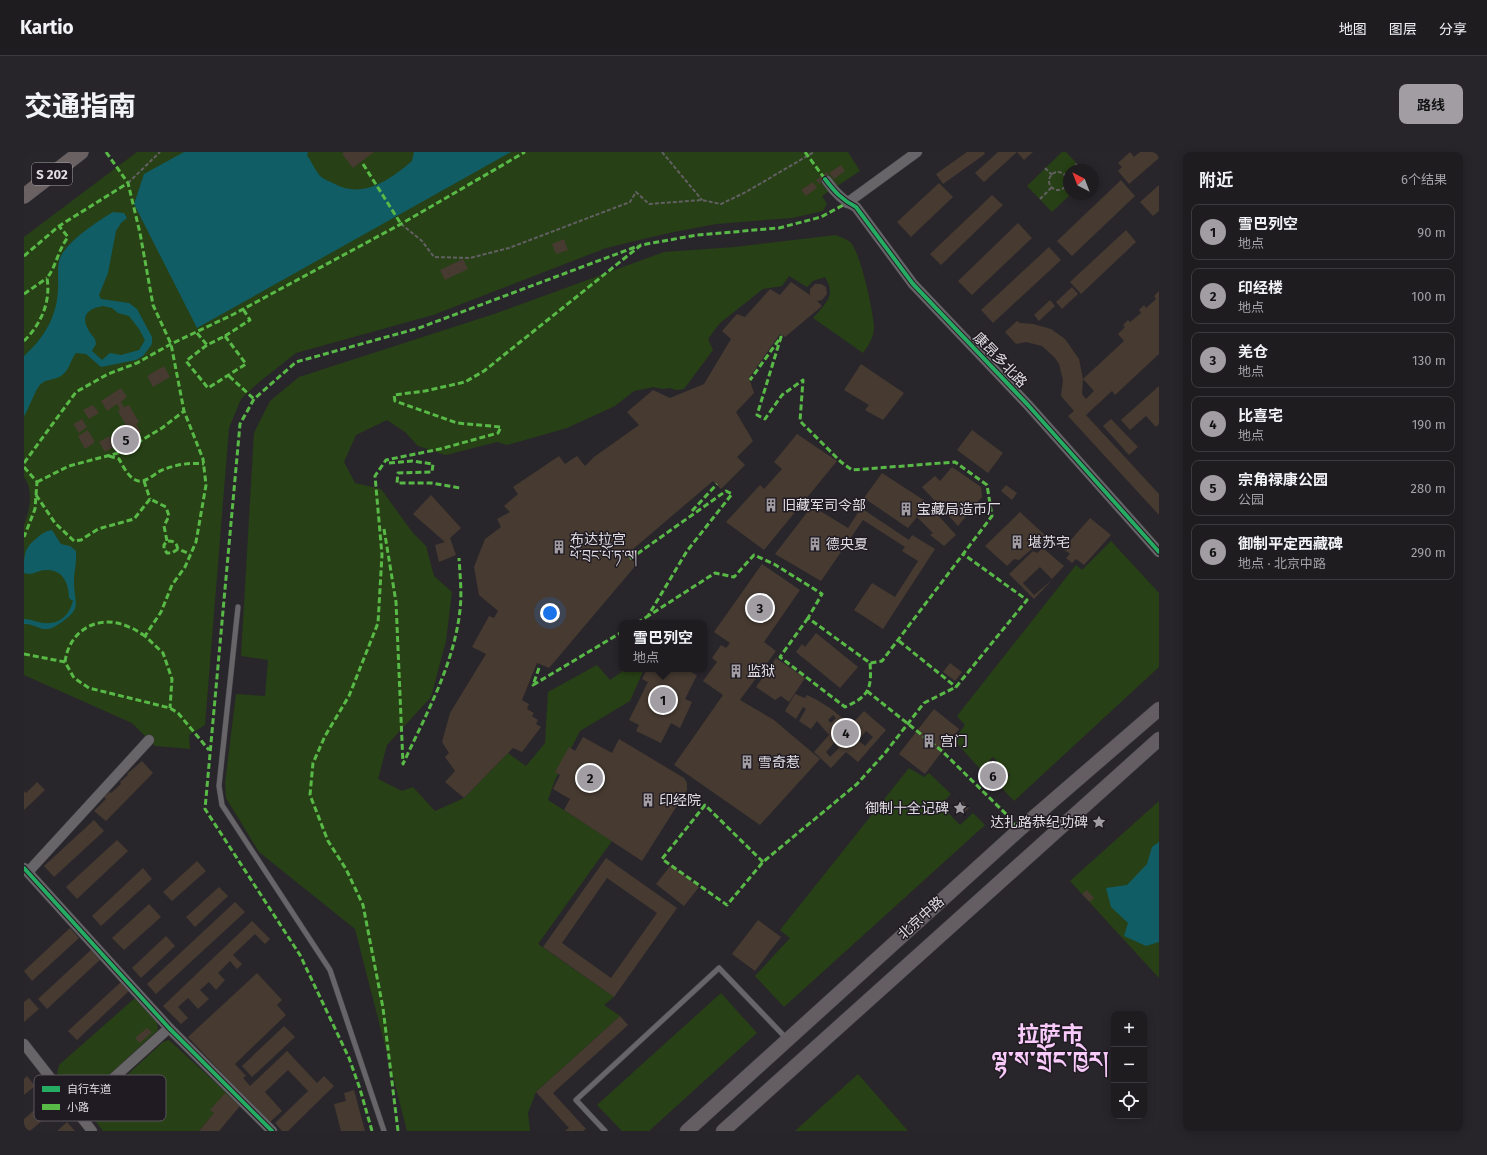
<!DOCTYPE html>
<html lang="zh">
<meta charset="utf-8">
<style>
body{margin:0;font-family:"Fira Sans","Noto Sans SC","Noto Serif Tibetan",sans-serif;background:#272529;color:#f1f3f6}
.controls{position:absolute;right:12px;bottom:12px;display:grid;overflow:hidden;border-radius:8px;box-shadow:0 2px 10px #0003}
.controls button{width:36px;height:36px;display:grid;place-items:center;padding:0;border:0;border-bottom:1px solid #3c3a3e;background:#1f1c20;color:#f1f3f6;font:20px sans-serif}
.compass{position:absolute;left:1039px;top:12px;width:36px;height:36px;border-radius:50%;background:#1f1c20;box-shadow:0 2px 10px #0003;rotate:318deg}
.you{position:absolute;left:526px;top:461px;width:14px;height:14px;margin:-10px;border:3px solid #fff;border-radius:50%;background:#1a73e8;box-shadow:0 0 0 6px #1a73e833}
.badge{display:grid;place-items:center;width:26px;height:26px;border-radius:50%;background:#a19da3;color:#111;font-size:13px;font-weight:700}
.pin{position:absolute;translate:-50% -50%;border:2px solid #fff;box-shadow:0 1px 4px #0006}
.popup{position:absolute;left:595px;top:468px;width:88px;height:52px;box-sizing:border-box;display:grid;place-content:center;border-radius:8px;background:#1f1c20;filter:drop-shadow(0 1px 3px #0005);font-size:13px;white-space:nowrap;color:#a1a1a5}
.popup b{font-size:15px;color:#f1f3f6}
.popup::after{content:'';position:absolute;left:50%;top:100%;margin-left:-8px;border:8px solid transparent;border-top-color:#1f1c20}
.list{margin:0;padding:0;list-style:none}
h2{display:flex;justify-content:space-between;align-items:center;height:52px;margin:0;padding:0 16px;font-size:17px}
h2 small{font-size:13px;font-weight:400;color:#a1a1a5}
.list li{display:grid;grid-template-columns:26px 1fr auto;gap:12px;align-items:center;box-sizing:border-box;height:56px;margin:0 8px 8px;padding:0 8px;border:1px solid #3c3a3e;border-radius:8px}
.list b{display:block;font-size:15px;white-space:nowrap}
.list p{margin:0;font-size:13px;white-space:nowrap;color:#a1a1a5}
.list em{font-size:13px;font-style:normal;color:#a1a1a5}
.icon{flex:none;width:22px;height:22px;fill:none;stroke:currentColor;stroke-width:2;stroke-linecap:round;stroke-linejoin:round}
.map{position:relative;flex:none;width:1135px;height:979px;overflow:hidden;border-radius:8px}
header{display:flex;align-items:center;gap:24px;box-sizing:border-box;height:56px;padding:0 20px;background:#1f1c20;border-bottom:1px solid #3c3a3e}
header strong{font-size:19px}
nav{display:flex;gap:22px;margin-inline-start:auto;font-size:14px}
.intro{display:flex;align-items:center;justify-content:space-between;box-sizing:border-box;height:96px;padding:0 24px}
h1{margin:0;font-size:28px}
.button{padding:10px 18px;border-radius:8px;background:#a19da3;color:#111;font-size:14px;font-weight:700}
main{display:flex;gap:24px;padding:0 24px}
aside{flex:1;background:#1f1c20;border-radius:8px;box-shadow:0 2px 10px #0003}
.map>svg:first-child{display:block}
.green{fill:#274015}
.water{fill:#115d66;fill-rule:evenodd}
.building{fill:#463a31;fill-rule:evenodd}
.lines{fill:none;stroke-linecap:round;stroke-linejoin:round}
.lane-casing{stroke:#434145;stroke-width:6}
.street-casing{stroke:#434145;stroke-width:11}
.secondary-casing{stroke:#434145;stroke-width:15}
.primary-casing{stroke:#434145;stroke-width:16}
.path{stroke:#626063;stroke-width:2;stroke-dasharray:4 2;stroke-linecap:butt}
.lane{stroke:#686569;stroke-width:5}
.street{stroke:#686569;stroke-width:10}
.secondary{stroke:#645d61;stroke-width:14}
.primary{stroke:#6a6162;stroke-width:15}
.quiet{stroke:#58b947;stroke-width:3;stroke-dasharray:6 3;stroke-linecap:butt}
.cycleway-casing{stroke:#201b23;stroke-width:6}
.cycleway{stroke:#26ab63;stroke-width:4}
.labels{text-anchor:middle;dominant-baseline:central;stroke-width:3;stroke-linejoin:round;paint-order:stroke}
.shield{fill:#201b23;stroke:#a7a3a9;stroke-width:1}
.shield-label{font-size:13px;font-weight:bold;fill:#e1dde3}
.street-label{font-size:14px;fill:#e1dde3;stroke:#201b23}
.poi-label{font-size:14px;fill:#e1dde3;stroke:#201b23;text-anchor:start}
.town-label{font-size:22px;font-weight:bold;fill:#f9cbfa;stroke:#201b23}
.key{fill:#201b23;stroke:#5a555d;stroke-width:1}
.key-label{font-size:11px;fill:#e1dde3}
</style>
<header>
<strong>Kartio</strong>
<nav><a>地图</a><a>图层</a><a>分享</a></nav>
</header>
<div class="intro"><h1>交通指南</h1><a class="button">路线</a></div>
<main>
<div class="map">
<svg width="1135" height="979" viewBox="0 0 1135 979">
<rect width="100%" height="100%" fill="#29262b"/>
<g class="green">
<path d="M113,0H824L836,19L798,44L803,52L799,59L768,66L692,72L640,82L582,96L409,163L272,201L234,231L217,247L205,276L181,573L165,583L166,597L131,594L108,571L0,523V373C6,358 10,339 0,325V85Z"/>
<polygon points="1038,0 1042,0 1059,18 1045,18 1045,42 1047,42 1028,60 1003,34"/>
<path d="M812,83C816,85 823,87 826,90C836,98 850,162 850,176C850,185 844,194 839,201L789,166C801,152 813,144 801,125L789,129L783,135L765,124L758,134L739,137L696,171L684,187L689,198L660,237L652,238L646,236L639,237L630,235L610,239L591,254L543,276L483,293L473,290L426,302L421,303L394,294L381,280L363,268L332,283L320,310L331,331L357,337L389,381L402,394L410,424L428,440L422,489L407,545L363,593L354,627L378,639L389,635L411,659L440,646L484,601L502,614L521,591L524,540L573,513L586,528L602,517H620L606,549L556,579L531,628L524,648L588,689L514,792L590,845L580,853L596,864L512,940L504,961L506,979H383L331,777L235,700L202,646L201,631L212,542L241,544L244,508L217,504L230,281L246,249L275,225L470,162L640,100L711,95Z"/>
<polygon points="1087,389 1135,441 1135,515 990,649 975,633 986,623 969,605 956,617 930,588 941,573 933,564 1052,413 1058,418"/>
<polygon points="885,616 900,625 905,621 927,642 916,653 936,673 949,661 961,673 760,855 731,824 766,786 756,778"/>
<polygon points="1135,649 1135,826 1046,729"/>
<polygon points="697,841 733,881 625,979 598,979 573,953"/>
<polygon points="111,846 133,869 134,878 60,946 55,946 33,921 35,913"/>
<polygon points="145,888 215,952 216,954 201,942 187,958 190,961 175,979 79,979 64,959 139,890"/>
<polygon points="834,922 884,979 771,979"/>
</g>
<g class="water">
<path d="M160,0H284L283,3C287,9 291,18 296,24C299,27 305,29 309,31C338,48 366,28 388,9L390,0H487L173,176L110,52L120,22Z"/>
<path d="M89,60L100,61L103,66L97,71L92,79L84,121L75,143L77,147L105,151L113,157L128,185V192L119,204L112,208L77,215L62,202L52,201C46,208 46,218 37,224C31,228 20,227 15,234C10,241 3,261 0,264V204C20,186 33,165 34,137C35,127 32,113 37,104C45,88 74,69 89,60ZM79,154L88,156L94,161L105,164L115,177L121,188L115,198L97,203L86,201L78,208L68,199L72,192L71,187C58,172 55,158 79,154Z"/>
<path d="M28,378L37,392L46,394L52,399C53,410 50,419 50,430C50,452 59,455 38,470C33,473 30,476 24,477C16,478 8,471 0,472V467C7,467 12,470 19,471C35,473 45,464 49,449L45,446C45,432 39,417 22,418C13,418 10,424 0,421C0,402 0,396 14,385C19,381 22,379 28,378Z"/>
<polygon points="1135,690 1135,790 1122,794 1100,784 1104,771 1087,755 1082,736 1103,733 1123,712 1128,695"/>
</g>
<g class="building">
<polygon points="320,0 350,0 329,16 318,2"/>
<polygon points="943,0 960,0 961,2 919,32 912,22"/>
<polygon points="974,0 1009,0 1000,8 993,0 960,30 951,21"/>
<polygon points="1106,0 1110,5 1116,0 1135,0 1135,6 1105,32 1094,19 1098,15 1094,11"/>
<polygon points="817,13 821,19 810,27 805,21"/>
<polygon points="803,20 806,25 795,32 792,28"/>
<polygon points="1097,28 1111,44 1048,104 1033,89"/>
<polygon points="789,30 793,36 782,44 777,38"/>
<polygon points="915,31 929,45 887,85 873,70"/>
<polygon points="1135,33 1135,59 1129,64 1116,50"/>
<polygon points="968,43 979,53 917,113 906,102"/>
<polygon points="994,71 1008,86 948,143 934,129"/>
<polygon points="1102,78 1112,90 1057,142 1046,130"/>
<polygon points="540,87 544,98 532,102 528,92"/>
<polygon points="1025,95 1037,108 969,171 957,158"/>
<polygon points="439,107 444,117 421,128 416,118"/>
<polygon points="767,130 786,143 786,137 791,132 797,132 802,135 803,142 798,148 793,149 798,154 761,185 756,182 725,226 730,241 712,260 729,289 713,305 721,313 697,337 689,329 602,403 613,412 525,516 513,511 498,548 505,552 503,557 510,561 508,564 514,568 512,572 517,575 498,600 489,596 440,646 421,630 431,619 421,605 425,601 418,590 426,561 462,502 448,495 465,464 470,466 474,459 455,443 450,415 461,387 477,375 473,367 486,360 480,354 494,342 489,335 535,304 541,312 553,304 561,314 570,305 615,273 603,260 629,238 646,246 680,232 707,187 698,179 713,162 721,165 746,137 756,143"/>
<polygon points="1048,135 1054,142 1038,157 1032,150"/>
<polygon points="1135,139 1135,202 1091,243 1088,239 1062,263 1135,342 1135,363 1044,264 1050,259 1037,244 1039,228 1035,212 1031,206 1018,194 1002,190 992,192 981,180 993,169 996,171 1009,172 1027,177 1041,187 1055,207 1059,227 1058,242 1062,247 1070,239 1059,227 1100,189 1094,182 1101,175 1099,173 1104,168 1106,170 1117,161 1115,158 1120,153 1122,156 1132,147 1130,144"/>
<polygon points="1026,148 1031,154 1015,169 1010,163"/>
<polygon points="837,212 880,241 859,268 841,258 845,253 820,238"/>
<polygon points="140,214 146,225 129,235 123,224"/>
<polygon points="1135,234 1135,272 1132,275 1122,264 1106,278 1097,268"/>
<polygon points="97,236 103,245 97,250 100,255 105,253 115,270 112,272 117,280 106,286 100,277 103,275 94,259 96,257 93,252 83,259 77,249"/>
<polygon points="69,253 75,261 65,267 59,258"/>
<polygon points="58,267 63,275 55,281 49,272"/>
<polygon points="1087,267 1114,295 1105,303 1079,274"/>
<polygon points="64,278 71,290 61,297 54,284"/>
<polygon points="948,278 979,301 964,321 933,298"/>
<polygon points="773,282 813,309 740,398 702,370 736,333 740,337 758,317 750,310"/>
<polygon points="85,284 91,294 81,300 75,290"/>
<polygon points="928,315 957,335 958,345 934,374 898,335 911,324 916,329"/>
<polygon points="858,321 901,349 932,383 920,394 906,383 909,381 893,365 884,376 840,346"/>
<polygon points="982,333 993,341 988,348 977,339"/>
<polygon points="407,343 437,376 426,386 432,403 415,410 411,393 421,390 389,362"/>
<polygon points="788,354 824,376 837,356 885,388 888,383 911,397 859,477 830,458 848,431 871,445 894,409 878,399 881,395 839,368 797,429 751,402"/>
<polygon points="996,360 1024,386 1012,398 1009,396 995,408 990,407 983,414 961,394"/>
<polygon points="1066,366 1087,383 1060,413 1052,407 1048,411 1042,406 1046,402 1039,397"/>
<polygon points="1019,396 1040,414 1028,427 1016,415 999,431 1010,443 1028,428 1010,447 985,422 1009,399 1013,401"/>
<polygon points="738,412 776,438 740,490 752,499 716,548 750,568 796,607 736,673 650,613 699,543 679,529 693,510 688,506 697,493 702,496 706,491 690,480"/>
<polygon points="792,481 834,515 816,536 772,500 778,492 781,495"/>
<polygon points="752,506 781,526 765,550 757,544 751,548 732,535"/>
<polygon points="926,511 938,520 931,529 919,520"/>
<polygon points="623,517 661,517 673,523 661,547 668,550 656,576 647,571 637,591 612,579 615,573 605,568 624,530 618,527"/>
<path d="M771,542L781,546L783,543L793,548L806,556L827,573L840,559L862,578L834,610L822,600L807,616L790,600L805,583L793,569L787,577L775,569L782,557L779,555L772,567L761,559ZM809,563L812,566L807,571L804,568ZM842,579L849,585L841,594L834,588ZM810,591L815,596L806,605L802,600Z"/>
<polygon points="910,557 935,577 901,622 875,602"/>
<polygon points="559,585 588,601 595,587 660,626 663,631 663,638 618,709 540,658 546,647 529,637 536,623 531,620 545,595 551,599"/>
<polygon points="118,609 129,621 82,669 70,659 82,647 80,645 86,640 87,641 97,632 96,630 104,623 103,622"/>
<polygon points="970,617 978,624 971,631 963,624"/>
<polygon points="13,630 21,638 0,658 0,639 2,641"/>
<polygon points="938,649 945,656 938,663 930,656"/>
<polygon points="70,668 80,679 30,725 20,714"/>
<polygon points="93,688 104,699 53,747 42,735"/>
<path d="M582,706L653,756L590,845L519,795ZM583,726L633,761L587,826L538,791Z"/>
<polygon points="173,709 182,719 148,749 139,740"/>
<polygon points="647,713 675,735 660,754 632,732"/>
<polygon points="119,716 128,727 77,774 68,764"/>
<polygon points="195,735 204,744 171,775 162,765"/>
<polygon points="1063,738 1070,746 1066,750 1058,742"/>
<polygon points="211,750 221,760 132,842 123,832"/>
<polygon points="125,752 137,765 100,798 88,786"/>
<polygon points="734,768 757,785 731,819 708,802"/>
<polygon points="228,769 246,787 241,792 231,782 209,803 218,812 213,817 206,809 194,821 201,828 192,838 185,830 176,838 185,847 174,857 164,846 154,855 164,866 157,872 139,854"/>
<polygon points="46,776 55,786 8,829 0,819"/>
<polygon points="142,784 151,794 117,826 108,816"/>
<polygon points="69,796 78,806 23,857 14,847"/>
<polygon points="233,821 258,848 253,853 262,863 211,912 222,924 219,926 226,934 263,899 293,931 300,924 310,934 264,979 258,979 251,971 284,939 264,918 241,940 258,959 245,971 164,885"/>
<polygon points="99,828 107,837 53,888 44,879"/>
<polygon points="5,846 15,857 0,870 0,850"/>
<polygon points="596,864 604,873 529,941 562,977 559,979 541,979 545,976 512,940"/>
<polygon points="260,874 271,885 228,925 218,914"/>
<polygon points="123,876 128,880 116,891 111,886"/>
<polygon points="3,924 11,934 0,943 0,927"/>
<polygon points="330,938 341,979 317,979 310,952 322,949 320,941"/>
<polygon points="201,941 216,954 195,979 175,979 190,961 186,958"/>
<polygon points="23,947 32,957 6,979 0,979 0,967"/>
<polygon points="43,970 51,979 33,979"/>
</g>
<g class="lines">
<g class="lane-casing">
<g id="lane">
<polyline points="214,455 195,634 198,653 306,818 360,979"/>
<polyline points="581,979 552,948 695,816 763,887"/>
</g>
</g>
<g class="street-casing">
<g id="street">
<path d="M803,29C811,41 819,49 832,55L889,132L1004,253L1135,400"/>
<polyline points="823,51 893,0"/>
<polyline points="0,716 145,876 248,979"/>
<polyline points="4,720 125,588"/>
<polyline points="0,892 68,979"/>
<polyline points="53,959 145,876"/>
</g>
</g>
<g class="secondary-casing">
<g id="secondary">
<polyline points="663,979 995,678 1135,557"/>
<polyline points="699,979 1135,587"/>
</g>
</g>
<g class="primary-casing">
<polyline id="primary" points="0,44 57,0"/>
</g>
<g class="path">
<polyline points="638,0 678,48"/>
<polyline points="1021,16 1028,23"/>
<polyline points="1047,18 1053,12"/>
<circle cx="1034" cy="29" r="9"/>
<polyline points="1041,23 1045,20"/>
<polyline points="104,31 136,0"/>
<polyline points="1040,35 1045,40"/>
<polyline points="1016,47 1028,35"/>
<polyline points="377,72 398,89 410,105 446,106 485,96 606,50 612,40 625,52 678,48 697,52 722,40 790,0"/>
</g>
<use href="#lane" class="lane"/>
<use href="#street" class="street"/>
<use href="#secondary" class="secondary"/>
<use href="#primary" class="primary"/>
<g class="quiet">
<polyline points="82,0 104,31 116,81 129,153 147,192 160,259 179,307 182,333 172,390 161,415 148,433 137,460 121,484 139,501 148,527 146,556"/>
<polyline points="781,0 801,27"/>
<polyline points="339,12 377,72"/>
<polyline points="0,104 35,74 104,31"/>
<polyline points="0,142 23,126"/>
<polyline points="173,181 183,193"/>
<polygon points="201,184 222,212 184,236 162,209 183,193"/>
<polyline points="201,184 226,168 219,157"/>
<path d="M0,189C17,172 27,150 23,126C32,115 34,98 44,85L35,74"/>
<polyline points="205,224 230,247"/>
<path d="M85,304L95,307C100,316 107,331 119,329C125,327 131,322 136,319C150,313 165,310 180,312"/>
<polyline points="0,311 52,240 84,222 113,211 147,192 210,162 377,72 501,0"/>
<polyline points="365,311 388,309 409,312 408,320 374,321 373,331 407,331 436,336"/>
<polyline points="0,315 13,330 11,357 0,385"/>
<polyline points="120,329 126,347"/>
<polyline points="13,330 45,314 98,300 138,276 160,259"/>
<polyline points="12,343 31,371 50,389 57,388 74,377 110,367 126,347 142,355 145,364 140,374 143,389"/>
<polyline points="668,359 693,332"/>
<path d="M360,377L372,450L379,612C402,562 430,513 436,458C438,441 436,423 435,406"/>
<path d="M154,397L148,401H143L140,397V393L143,389C150,389 152,390 154,397L166,402"/>
<polyline points="606,407 702,339 708,342 663,399 624,464 691,421 710,425 730,403 750,412 798,442 784,466 846,511 858,509 968,364 963,333 931,310 828,318 817,310 776,269 779,228 758,243 741,267 733,263 757,185 726,228"/>
<path d="M784,466L756,505L821,555C845,544 848,537 846,511"/>
<polyline points="613,471 624,464"/>
<polyline points="875,489 932,535"/>
<polyline points="0,502 41,510 50,526 65,536 146,556 154,561 185,598"/>
<path d="M41,510C45,478 75,461 105,475C111,477 116,481 121,484"/>
<polyline points="515,516 509,533 598,480"/>
<polyline points="843,539 918,599 985,665 995,678"/>
<polyline points="739,710 681,653 638,707 703,753 739,710 833,632 861,601 900,551 932,535 1003,448 939,402"/>
<polyline points="348,979 336,937 325,906 276,803 181,657 216,272 230,247 272,210 395,176 614,94"/>
<polyline points="374,979 359,856 339,753 322,717 304,689 286,643 289,611 301,584 325,544 354,471 358,403 351,324 362,308 416,297 474,281 477,275 433,271 371,249 370,243 401,239 441,230 460,219 617,93 673,83 755,76 797,65 823,51"/>
</g>
<g class="cycleway-casing">
<g id="cycleway">
<path d="M801,27C810,39 818,48 832,55L889,132L1004,253L1135,400"/>
<polyline points="0,716 145,876 248,979"/>
</g>
</g>
<use href="#cycleway" class="cycleway"/>
</g>
<defs>
<g id="building-bare" transform="scale(1.08)"><path d="M-4-6H4V6H1V3H-1V6H-4ZM-2.5-4.3h1.7v1.8h-1.7ZM.8-4.3h1.7v1.8H.8ZM-2.5-1h1.7V.8h-1.7ZM.8-1h1.7V.8H.8Z" fill="#a19da3" stroke="#201b23" stroke-width="2.5" paint-order="stroke"/></g>
<g id="sight-bare" transform="scale(1.08)"><path d="M0-6L1.8-2.2L6-1.7L2.9 1.2L3.7 5.4L0 3.3L-3.7 5.4L-2.9 1.2L-6-1.7L-1.8-2.2Z" fill="#a19da3" stroke="#201b23" stroke-width="2.5" paint-order="stroke"/></g>
</defs>
<g fill-rule="evenodd">
<use href="#building-bare" x="747" y="353"/>
<use href="#building-bare" x="882" y="357"/>
<use href="#building-bare" x="993" y="390"/>
<use href="#building-bare" x="791" y="392"/>
<use href="#building-bare" x="535" y="395"/>
<use href="#building-bare" x="712" y="519"/>
<use href="#building-bare" x="905" y="589"/>
<use href="#building-bare" x="723" y="610"/>
<use href="#building-bare" x="624" y="648"/>
<use href="#sight-bare" x="936" y="656"/>
<use href="#sight-bare" x="1075" y="670"/>
</g>
<g class="labels">
<rect class="shield" x="8" y="11" width="40" height="22" rx="3"/>
<g class="shield-label">
<text x="28" y="22">S 202</text>
</g>
<g class="street-label">
<text transform="translate(976 208) rotate(46)">康昂多北路</text>
<text transform="translate(897 766) rotate(-42)">北京中路</text>
</g>
<g class="poi-label">
<text x="758" y="353">旧藏军司令部</text>
<text x="893" y="357">宝藏局造币厂</text>
<text x="546" y="387">布达拉宫<tspan x="546" dy="16">ཕོ་བྲང་པོ་ཏ་ལ།</tspan></text>
<text x="1004" y="390">堪苏宅</text>
<text x="802" y="392">德央夏</text>
<text x="723" y="519">监狱</text>
<text x="916" y="589">宫门</text>
<text x="734" y="610">雪奇惹</text>
<text x="635" y="648">印经院</text>
<text x="925" y="656" text-anchor="end">御制十全记碑</text>
<text x="1064" y="670" text-anchor="end">达扎路恭纪功碑</text>
</g>
<g class="town-label">
<text x="1026" y="882">拉萨市<tspan x="1026" dy="25">ལྷ་ས་གྲོང་ཁྱེར།</tspan></text>
</g>
</g>
<rect x="10" y="923" width="132" height="46" rx="6" class="key"/>
<rect x="18" y="934" width="18" height="6" fill="#26ab63"/>
<rect x="18" y="952" width="18" height="6" fill="#58b947"/>
<g class="key-label">
<text x="43" y="941">自行车道</text>
<text x="43" y="959">小路</text>
</g>
</svg>
<div class="controls">
<button>+</button>
<button>−</button>
<button><svg class="icon" aria-label="locate" viewBox="0 0 24 24"><circle cx="12" cy="12" r="6"/><path d="M12 2v4M12 18v4M2 12h4M18 12h4"/></svg></button>
</div>
<svg class="compass" viewBox="-18 -18 36 36"><path d="M0-13l5 13h-10z" fill="#e53935"/><path d="M0 13l5-13h-10z" fill="#a1a1a5"/></svg>
<div class="you"></div>
<div class="pin badge" style="left:639px;top:548px">1</div>
<div class="popup"><b>雪巴列空</b>地点</div>
<div class="pin badge" style="left:566px;top:626px">2</div>
<div class="pin badge" style="left:736px;top:456px">3</div>
<div class="pin badge" style="left:822px;top:581px">4</div>
<div class="pin badge" style="left:102px;top:288px">5</div>
<div class="pin badge" style="left:969px;top:624px">6</div>
</div>
<aside>
<h2>附近<small>6个结果</small></h2>
<ul class="list">
<li><span class="badge">1</span><div><b>雪巴列空</b><p>地点</p></div><em>90 m</em></li>
<li><span class="badge">2</span><div><b>印经楼</b><p>地点</p></div><em>100 m</em></li>
<li><span class="badge">3</span><div><b>羌仓</b><p>地点</p></div><em>130 m</em></li>
<li><span class="badge">4</span><div><b>比喜宅</b><p>地点</p></div><em>190 m</em></li>
<li><span class="badge">5</span><div><b>宗角禄康公园</b><p>公园</p></div><em>280 m</em></li>
<li><span class="badge">6</span><div><b>御制平定西藏碑</b><p>地点 · 北京中路</p></div><em>290 m</em></li>
</ul>
</aside>
</main>
